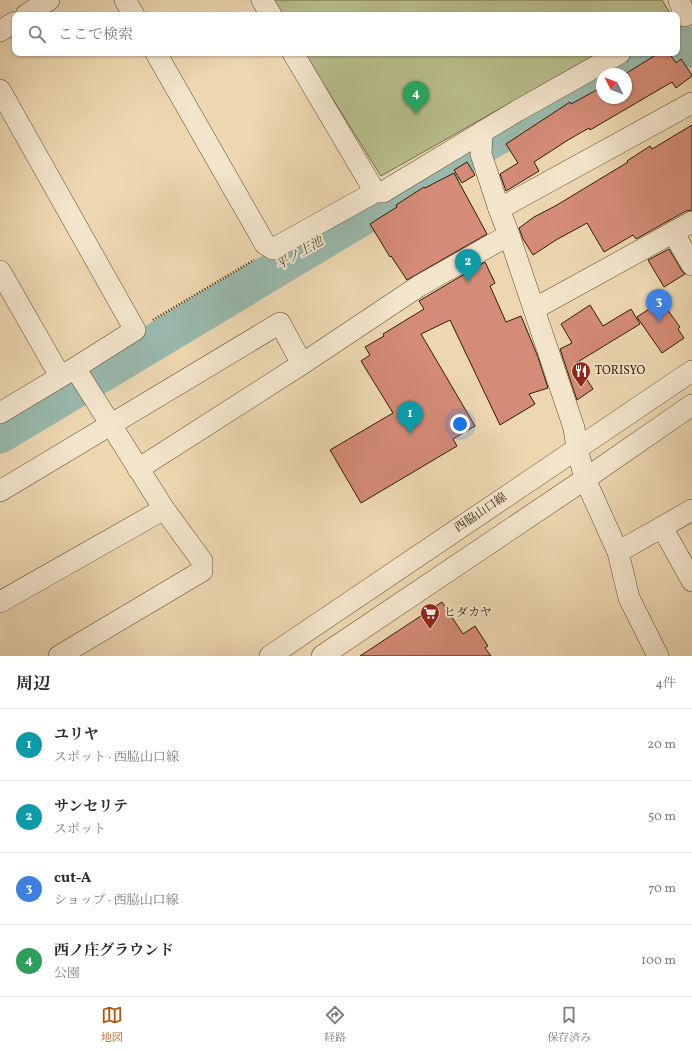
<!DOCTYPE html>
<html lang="ja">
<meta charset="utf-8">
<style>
body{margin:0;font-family:Vollkorn,"Noto Serif JP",serif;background:#f2f2f3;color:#2b2b33}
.compass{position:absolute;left:596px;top:68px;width:36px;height:36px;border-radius:50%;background:#fff;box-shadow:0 1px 3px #0004;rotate:312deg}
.you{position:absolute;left:460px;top:424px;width:14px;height:14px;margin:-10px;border:3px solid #fff;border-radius:50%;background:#1a73e8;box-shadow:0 0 0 6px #1a73e833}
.badge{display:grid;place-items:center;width:26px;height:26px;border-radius:50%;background:#b45309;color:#fff;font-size:13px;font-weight:700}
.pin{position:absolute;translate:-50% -33px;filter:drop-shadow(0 1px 2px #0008)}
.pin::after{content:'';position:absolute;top:21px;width:14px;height:12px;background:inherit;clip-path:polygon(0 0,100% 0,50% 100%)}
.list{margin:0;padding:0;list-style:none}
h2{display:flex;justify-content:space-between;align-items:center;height:52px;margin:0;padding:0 16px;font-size:17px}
h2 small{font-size:13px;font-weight:400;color:#7c7c81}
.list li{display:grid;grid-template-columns:26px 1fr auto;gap:12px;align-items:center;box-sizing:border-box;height:72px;padding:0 16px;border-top:1px solid #e1e1e2}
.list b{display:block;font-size:15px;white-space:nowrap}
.list p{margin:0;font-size:13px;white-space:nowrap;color:#7c7c81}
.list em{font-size:13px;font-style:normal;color:#7c7c81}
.icon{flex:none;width:22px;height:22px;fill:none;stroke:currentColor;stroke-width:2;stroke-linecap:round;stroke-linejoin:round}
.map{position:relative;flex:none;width:692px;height:656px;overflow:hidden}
.search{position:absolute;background:#fff;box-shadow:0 1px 3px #0004;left:12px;right:12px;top:12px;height:44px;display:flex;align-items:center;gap:10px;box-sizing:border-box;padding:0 14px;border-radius:8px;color:#7c7c81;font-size:15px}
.sheet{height:340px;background:#fff}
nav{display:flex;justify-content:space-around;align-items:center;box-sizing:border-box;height:56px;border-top:1px solid #e1e1e2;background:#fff;font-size:11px;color:#7c7c81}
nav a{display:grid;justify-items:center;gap:2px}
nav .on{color:#b45309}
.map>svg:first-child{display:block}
.green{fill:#b8be8c;stroke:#746d47}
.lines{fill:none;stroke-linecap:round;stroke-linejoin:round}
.river{stroke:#99b9ad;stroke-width:37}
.building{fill:#d48b77;stroke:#2f1c02}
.minor-casing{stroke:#5e4b2e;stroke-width:22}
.path{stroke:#2f1c02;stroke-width:2.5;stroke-dasharray:1 2;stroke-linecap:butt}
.minor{stroke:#f3e5cc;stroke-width:21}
.labels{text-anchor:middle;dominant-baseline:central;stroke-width:4;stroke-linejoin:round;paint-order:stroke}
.poi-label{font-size:12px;fill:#2f1c02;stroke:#f3e5cc;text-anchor:start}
.street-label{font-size:12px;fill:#2f1c02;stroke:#f3e5cc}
.water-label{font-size:13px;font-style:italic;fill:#4f4b35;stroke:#f3e5cc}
</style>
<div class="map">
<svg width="692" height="656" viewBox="0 0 692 656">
<rect width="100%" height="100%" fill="#edd7b1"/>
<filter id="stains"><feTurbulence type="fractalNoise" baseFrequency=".005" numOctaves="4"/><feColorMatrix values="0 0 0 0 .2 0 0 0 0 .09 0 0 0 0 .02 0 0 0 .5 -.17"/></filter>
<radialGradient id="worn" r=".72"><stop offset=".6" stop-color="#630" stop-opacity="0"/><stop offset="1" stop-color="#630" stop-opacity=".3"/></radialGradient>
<g class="green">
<polygon points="271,0 662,0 670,13 666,15 281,15"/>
<polygon points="304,53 598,53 381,176"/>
</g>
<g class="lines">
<g class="river">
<polyline points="677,44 683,44 692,49"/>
<polyline points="609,74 647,53"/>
<polyline points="0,435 454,162 495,138 602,78"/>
</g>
</g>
<g class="building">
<polygon points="659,53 669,53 676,63 681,59 692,75 692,76 676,88 672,82 590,130 589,128 568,140 534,162 539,171 506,191 500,174 518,163 506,144 570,102 571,104 602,87 602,98 626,98 626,74 625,74"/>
<polygon points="692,125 692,210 686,211 636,239 633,235 604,252 587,223 556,240 533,255 523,239 519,228 534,217 557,205 628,162 627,161 650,146 652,149"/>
<polygon points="467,162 475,175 462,183 454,170"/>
<polygon points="454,173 487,234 407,280 391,256 390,257 370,224 397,207 396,205 424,187 425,188"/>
<polygon points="669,249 682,271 685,274 664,287 648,260"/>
<polygon points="485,262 495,283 490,286 506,322 521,316 538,357 548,388 529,394 535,404 500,425 450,320 421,334 475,426 453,439 457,446 361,503 330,450 393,413 361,361 370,355 365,347 384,336 383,334 424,309 419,301"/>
<polygon points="661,301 680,327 678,329 684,338 662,353 637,317"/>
<polygon points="590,305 603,326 631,309 640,324 576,363 593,389 577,400 560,349 572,343 561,324"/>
<polygon points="442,602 463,634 475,626 488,646 485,648 491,656 360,656"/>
</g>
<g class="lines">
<g class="minor-casing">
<g id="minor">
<polyline points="125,0 134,15"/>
<polyline points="262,0 271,15"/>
<polyline points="679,0 685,16"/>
<polyline points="26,15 49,0"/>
<polyline points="0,31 15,22"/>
<polyline points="156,53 265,244 273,249 375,192 383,192 517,111 620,53"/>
<polyline points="293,53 375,192"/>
<polyline points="0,90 135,330 75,368"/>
<polyline points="482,132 481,154 499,209 509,235 574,428 577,448 585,479 618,552"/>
<polyline points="499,209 692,103"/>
<polyline points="673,232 692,265"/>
<polyline points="0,271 60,376"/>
<polyline points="534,309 692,222"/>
<polyline points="0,413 75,368 164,509 0,602"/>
<polyline points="138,469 302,364 419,286 509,235"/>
<polyline points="0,491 280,323 302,364"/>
<polyline points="662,527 692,581"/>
<polyline points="59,656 202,571 202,561 164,509"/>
<polyline points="270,656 692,371"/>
<polyline points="322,656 585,479 692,405"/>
<polyline points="658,656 629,598 618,552 692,510"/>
</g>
</g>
<polyline class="path" points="153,320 254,260"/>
<use href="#minor" class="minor"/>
</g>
<defs>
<g id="restaurant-pin" transform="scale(1)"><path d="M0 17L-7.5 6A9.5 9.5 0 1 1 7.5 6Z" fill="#8f2418" stroke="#f3e5cc"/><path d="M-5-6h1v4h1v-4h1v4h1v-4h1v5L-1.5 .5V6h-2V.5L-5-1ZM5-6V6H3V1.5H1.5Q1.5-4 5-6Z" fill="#fff"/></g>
<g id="supermarket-pin" transform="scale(1)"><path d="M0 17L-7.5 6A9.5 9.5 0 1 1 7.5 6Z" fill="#8f2418" stroke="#f3e5cc"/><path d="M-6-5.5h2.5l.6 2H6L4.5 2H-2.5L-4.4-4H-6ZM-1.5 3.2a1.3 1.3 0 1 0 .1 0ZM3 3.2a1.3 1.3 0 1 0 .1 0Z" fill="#fff"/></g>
</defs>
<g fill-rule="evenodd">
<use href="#restaurant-pin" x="581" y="371"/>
<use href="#supermarket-pin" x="430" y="613"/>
</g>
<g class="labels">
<g class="poi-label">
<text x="595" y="371">TORISYO</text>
<text x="444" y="613">ヒダカヤ</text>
</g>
<g class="street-label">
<text transform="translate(481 513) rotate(-34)">西脇山口線</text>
</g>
<g class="water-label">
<text transform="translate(300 254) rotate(-31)">平ノ上池</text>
</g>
</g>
<rect width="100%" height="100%" filter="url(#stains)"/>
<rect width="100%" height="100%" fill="url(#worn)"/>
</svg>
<svg class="compass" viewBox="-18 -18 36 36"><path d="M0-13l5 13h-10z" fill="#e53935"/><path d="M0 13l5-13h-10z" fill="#7c7c81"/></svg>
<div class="you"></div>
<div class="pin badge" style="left:410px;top:434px;background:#0f9aa8">1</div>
<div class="pin badge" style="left:468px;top:282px;background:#0f9aa8">2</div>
<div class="pin badge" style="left:659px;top:322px;background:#3f7fe0">3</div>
<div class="pin badge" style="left:416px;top:114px;background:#2e9e5b">4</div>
<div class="search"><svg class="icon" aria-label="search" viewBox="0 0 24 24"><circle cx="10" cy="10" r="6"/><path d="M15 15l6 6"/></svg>ここで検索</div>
</div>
<section class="sheet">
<h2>周辺<small>4件</small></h2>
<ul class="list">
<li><span class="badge" style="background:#0f9aa8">1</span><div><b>ユリヤ</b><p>スポット · 西脇山口線</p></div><em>20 m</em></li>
<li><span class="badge" style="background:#0f9aa8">2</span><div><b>サンセリテ</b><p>スポット</p></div><em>50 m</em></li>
<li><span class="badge" style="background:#3f7fe0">3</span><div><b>cut-A</b><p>ショップ · 西脇山口線</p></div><em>70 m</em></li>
<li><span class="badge" style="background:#2e9e5b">4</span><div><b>西ノ庄グラウンド</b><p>公園</p></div><em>100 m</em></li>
</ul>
</section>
<nav>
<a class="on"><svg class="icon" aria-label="map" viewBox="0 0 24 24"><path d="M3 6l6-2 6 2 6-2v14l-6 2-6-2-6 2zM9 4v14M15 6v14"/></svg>地図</a>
<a><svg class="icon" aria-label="directions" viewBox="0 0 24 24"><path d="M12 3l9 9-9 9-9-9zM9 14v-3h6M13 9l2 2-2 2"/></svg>経路</a>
<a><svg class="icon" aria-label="saved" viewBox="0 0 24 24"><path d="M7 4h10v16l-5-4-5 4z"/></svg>保存済み</a>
</nav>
